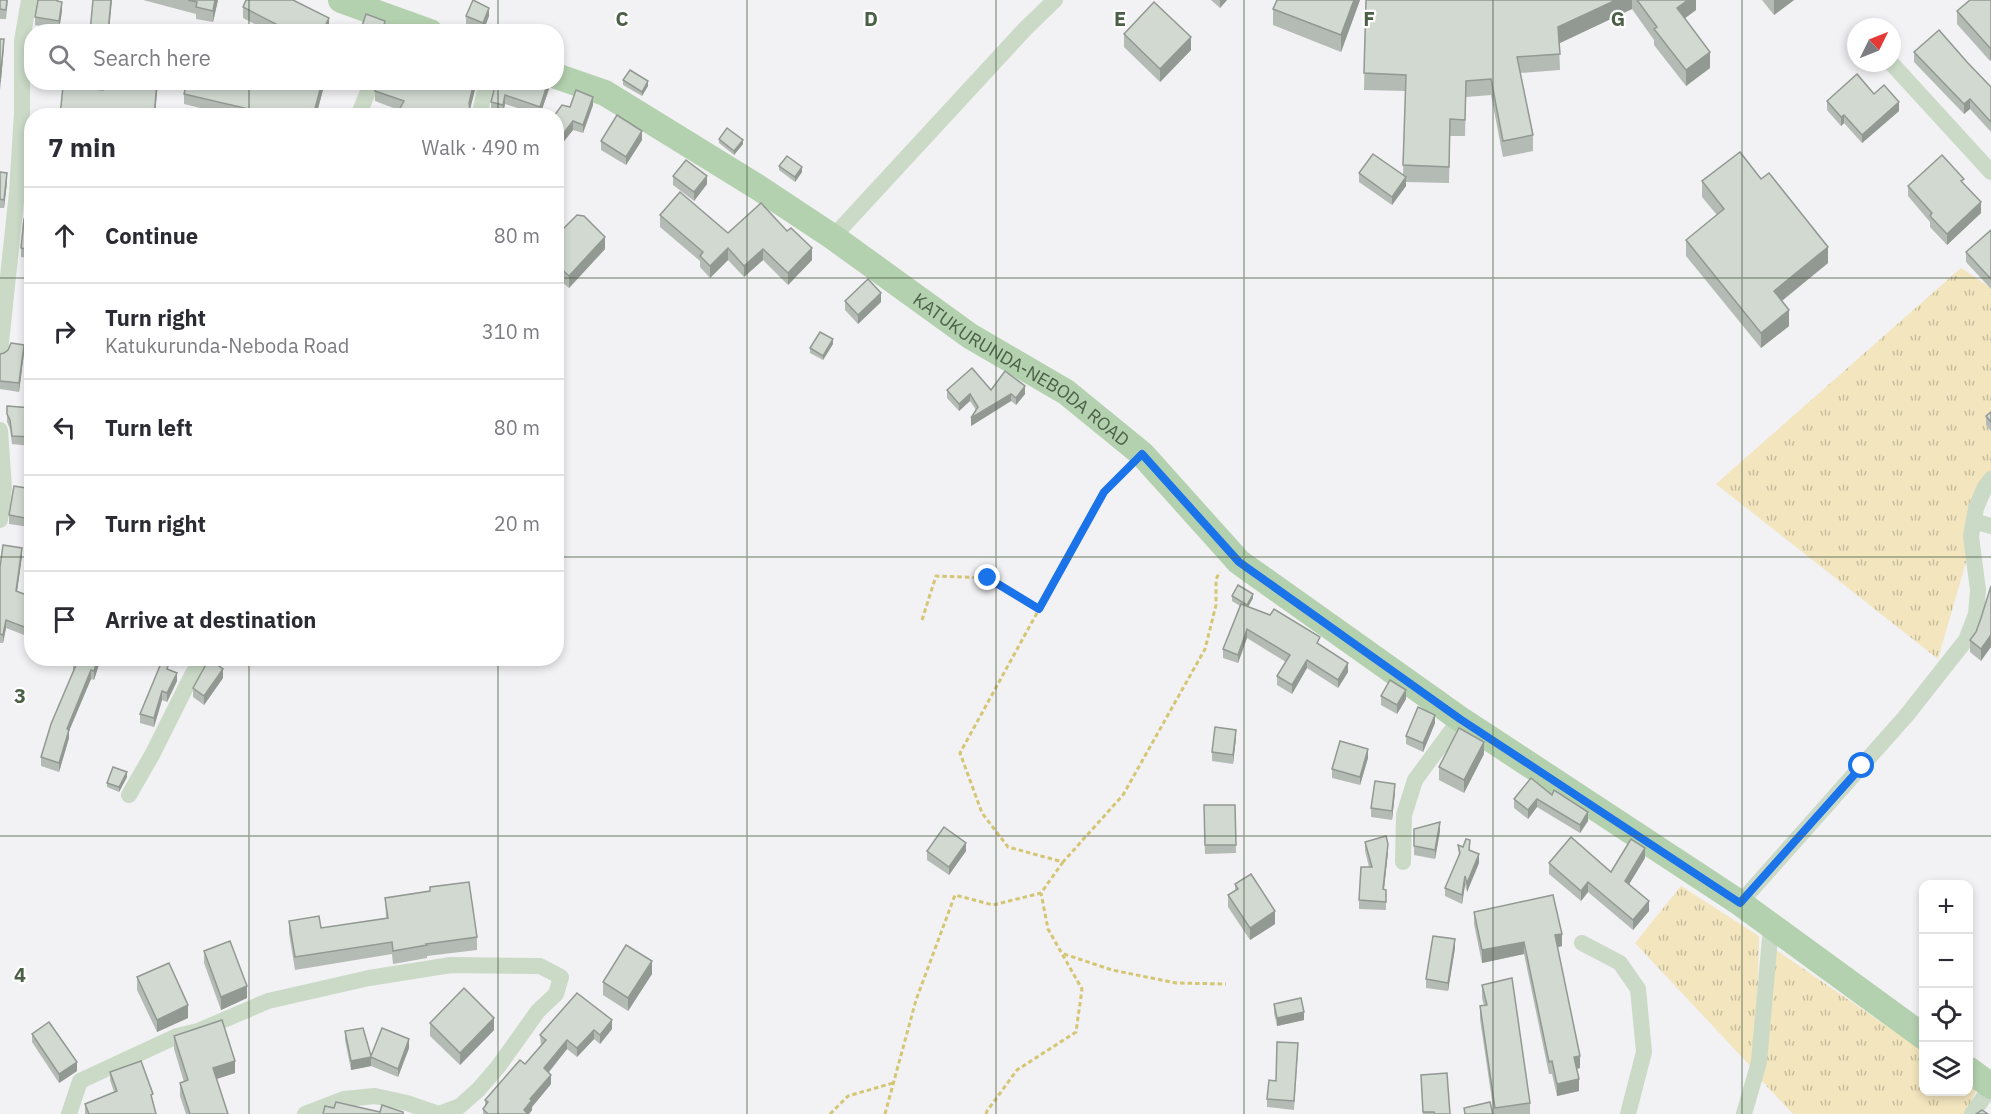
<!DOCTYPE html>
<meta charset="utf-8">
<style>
body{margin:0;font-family:"IBM Plex Sans",sans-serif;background:#f2f2f3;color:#2b2b33}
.controls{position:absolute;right:18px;bottom:18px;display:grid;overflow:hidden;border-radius:12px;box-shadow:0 3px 9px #0003}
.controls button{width:54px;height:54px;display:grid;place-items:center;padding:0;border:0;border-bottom:2px solid #e1e1e2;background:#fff;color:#2b2b33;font:30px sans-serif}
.compass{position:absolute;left:1847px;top:18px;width:54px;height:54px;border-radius:50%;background:#fff;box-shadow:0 3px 9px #0003;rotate:47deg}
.stop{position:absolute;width:18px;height:18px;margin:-14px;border:4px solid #1a73e8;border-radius:50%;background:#fff}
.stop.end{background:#1a73e8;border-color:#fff;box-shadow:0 2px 6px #0008}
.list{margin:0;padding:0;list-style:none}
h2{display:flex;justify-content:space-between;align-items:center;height:78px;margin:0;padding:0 24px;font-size:26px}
h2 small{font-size:20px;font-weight:400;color:#7c7c81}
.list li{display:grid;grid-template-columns:39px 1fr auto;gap:18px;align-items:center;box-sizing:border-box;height:96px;padding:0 24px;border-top:2px solid #e1e1e2}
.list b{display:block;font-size:22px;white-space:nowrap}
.list p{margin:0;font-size:20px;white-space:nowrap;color:#7c7c81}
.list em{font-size:20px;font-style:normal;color:#7c7c81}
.icon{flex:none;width:33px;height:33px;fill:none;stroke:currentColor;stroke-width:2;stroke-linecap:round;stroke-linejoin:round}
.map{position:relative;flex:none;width:1991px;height:1114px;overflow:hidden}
.search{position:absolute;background:#fff;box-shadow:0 3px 9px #0003;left:24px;top:24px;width:540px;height:66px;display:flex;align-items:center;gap:15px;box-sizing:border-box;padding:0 21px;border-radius:24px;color:#7c7c81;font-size:22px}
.panel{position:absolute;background:#fff;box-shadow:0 3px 9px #0003;left:24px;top:108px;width:540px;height:558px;border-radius:24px}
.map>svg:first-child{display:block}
.grass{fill:url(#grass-tufts)}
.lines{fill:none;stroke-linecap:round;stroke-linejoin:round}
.path{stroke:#d4c673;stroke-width:3;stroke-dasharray:4.5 3;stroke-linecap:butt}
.street{stroke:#cadac7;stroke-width:16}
.primary{stroke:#b4d1af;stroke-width:26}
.wall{fill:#b4bbb4}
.shaded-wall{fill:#929892}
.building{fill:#d1d9d1;stroke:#929892;stroke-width:1.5}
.route{stroke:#1a73e8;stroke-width:8}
.grid{fill:none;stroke:#4c6047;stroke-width:1.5;stroke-opacity:0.55}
.labels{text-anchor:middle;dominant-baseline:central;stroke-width:4.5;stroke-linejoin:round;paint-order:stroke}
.street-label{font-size:18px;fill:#4c6047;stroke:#fff}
.grid-label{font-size:20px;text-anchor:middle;font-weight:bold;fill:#4c6047;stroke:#fff;stroke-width:4.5;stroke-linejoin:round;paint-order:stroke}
</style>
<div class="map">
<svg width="1991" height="1114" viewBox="0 0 1991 1114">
<defs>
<pattern id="grass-tufts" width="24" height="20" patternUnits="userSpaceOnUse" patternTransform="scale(1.5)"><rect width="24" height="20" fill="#f3e5be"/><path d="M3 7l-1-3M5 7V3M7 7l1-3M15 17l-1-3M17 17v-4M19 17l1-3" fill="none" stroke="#c7bd9c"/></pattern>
</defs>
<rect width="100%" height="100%" fill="#f2f1f4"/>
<g class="grass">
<polygon points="1961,268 1991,288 1991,420 1986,425 1991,431 1991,476 1938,659 1716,484"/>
<polygon points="1681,886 1759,936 1756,1072 1635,943"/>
<polygon points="1776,950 1923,1051 1924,1092 1968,1092 1969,1082 1977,1089 1966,1114 1793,1114 1759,1078"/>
</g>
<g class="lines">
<g class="path">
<polyline points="1128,468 1104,491 960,753 982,813 1008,847 1063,862 1123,795 1205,649 1216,605 1216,579 1220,572"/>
<polyline points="922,620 936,576 988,578 1039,609"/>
<polyline points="1064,954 1112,970 1176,983 1226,984"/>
<polyline points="830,1114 848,1096 893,1083"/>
<polyline points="885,1114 916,1000 955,895 993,905 1041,893 1063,862"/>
<polyline points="986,1114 987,1111 1017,1070 1076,1032 1082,989 1048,929 1041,893"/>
</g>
<g class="street">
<polyline points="1893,65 1991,172"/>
<polyline points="358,116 372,82"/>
<polyline points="479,116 487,82"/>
<polyline points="833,237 1026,28 1055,0"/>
<polyline points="0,352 17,192 22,113 22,41 29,0"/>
<polyline points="0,430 4,488 0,520"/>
<polyline points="1974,521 1991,526"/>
<polyline points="129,795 152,755 192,675 203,658"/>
<polyline points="1403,862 1404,815 1415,780 1460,719"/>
<polyline points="1740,903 1906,716 1966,640 1976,614 1978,590 1971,536 1976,508 1985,487 1991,479"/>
<polyline points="1582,943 1620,963 1638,989 1644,1052 1628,1114"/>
<polyline points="69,1114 80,1081 177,1036 198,1031 268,1001 369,978 451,965 540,966 561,977 556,994 538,1011 498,1067 478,1090 460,1106 439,1114 407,1103 375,1096 344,1099 305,1114"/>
<polyline points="1744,1114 1759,1062 1771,927"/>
<polyline points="1972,1114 1991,1087"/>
</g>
<g class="primary">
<polyline points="341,0 430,32"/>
<path id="s1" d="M556,76L605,93L759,188L833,237L970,336L1066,392L1142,454L1239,562L1460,719L1740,903L1924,1037"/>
<polyline points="1968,1069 1991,1086"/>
</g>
</g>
<g class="wall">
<polygon points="0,0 8,0 6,19 0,19"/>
<polygon points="38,0 58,0 62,11 59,30 35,25 35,17"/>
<polygon points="143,0 218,0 213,22 196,19 196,14"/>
<polygon points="1211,0 1227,0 1220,8"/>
<polygon points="1277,0 1360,0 1341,52 1273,25 1273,9"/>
<polygon points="1366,0 1696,0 1696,10 1685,18 1710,68 1686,86 1654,45 1654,40 1632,9 1559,43 1560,70 1520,73 1533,135 1533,151 1503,157 1491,95 1466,97 1465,136 1450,136 1449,183 1406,182 1406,186 1392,205 1359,182 1359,173 1403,175 1406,91 1364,90"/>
<polygon points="1762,0 1794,0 1774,15"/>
<polygon points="1991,0 1991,59 1990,61 1957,24 1957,11"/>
<polygon points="243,7 329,29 327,32 270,32 243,18"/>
<polygon points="466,16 489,16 483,32 466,24"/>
<polygon points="1124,34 1191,50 1160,82 1124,47"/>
<polygon points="1914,52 1967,62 1991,87 1991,132 1970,109 1964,114 1914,62"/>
<polygon points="623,80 648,86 642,96 623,85"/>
<polygon points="33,82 58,82 58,88 33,85"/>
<polygon points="187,82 333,82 332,86 325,83 316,116 233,116 184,104 184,94"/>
<polygon points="496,82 549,82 549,89 540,115 505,104 503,114 491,111 491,102"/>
<polygon points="375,91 470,109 470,116 399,110 375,101"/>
<polygon points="1874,94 1899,111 1862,143 1844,123 1841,126 1827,110 1827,101"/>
<polygon points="593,105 583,133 573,130 556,151 556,116 570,107"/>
<polygon points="719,139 743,144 734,155 719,143"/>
<polygon points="642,140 626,165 601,150 601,141"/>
<polygon points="779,166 802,172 795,182 779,170"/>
<polygon points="0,172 7,182 4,208 0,208"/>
<polygon points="673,176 707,184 694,201 673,185"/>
<polygon points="1702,181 1828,263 1782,301 1789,326 1761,348 1686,256 1686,240 1717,215 1702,197"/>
<polygon points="1964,184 1981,213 1947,245 1930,227 1930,222 1908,196 1908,186"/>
<polygon points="660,215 728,233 812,260 788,285 763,260 744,277 728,260 710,278 700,267 700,261 660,227"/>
<polygon points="32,220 32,244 30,258 21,257 21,248"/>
<polygon points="1991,230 1991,289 1966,262 1966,252"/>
<polygon points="556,236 605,249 569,288 556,277"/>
<polygon points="32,297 32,320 28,319 28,311"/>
<polygon points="845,301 881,302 858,324 845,310"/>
<polygon points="833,344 823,360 810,353 810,348"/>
<polygon points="24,353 19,392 0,389 0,354"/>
<polygon points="947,390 991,390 1025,394 1016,405 1011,401 971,426 976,410 970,401 959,411 947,398"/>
<polygon points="7,406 32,408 31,446 12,444 10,429 7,422"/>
<polygon points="1991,412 1991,431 1986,425 1986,416"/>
<polygon points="32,489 32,517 30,527 9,524 9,515"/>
<polygon points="22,556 17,591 32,597 32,638 6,628 3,643 0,643 0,567"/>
<polygon points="1232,596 1253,598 1248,607 1320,645 1348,672 1338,688 1307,668 1292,694 1277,685 1277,676 1286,662 1247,638 1238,663 1223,658 1223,649 1240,606 1232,601"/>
<polygon points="1981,618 1981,661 1970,652 1970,640 1976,632"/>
<polygon points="101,658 94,680 91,679 69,731 69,738 59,772 41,766 41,757 73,672 73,663"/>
<polygon points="118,658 137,658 135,664"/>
<polygon points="169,670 177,681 167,702 162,700 154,727 140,723 140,714"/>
<polygon points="223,678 204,705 193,697 193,688"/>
<polygon points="1381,696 1406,699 1397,714 1381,705"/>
<polygon points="1435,723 1423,752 1406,744 1406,736"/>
<polygon points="1236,738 1233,764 1212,761 1212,752"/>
<polygon points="1484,754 1464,793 1439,780 1439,767"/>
<polygon points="1368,758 1360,785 1332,778 1332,769"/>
<polygon points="127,777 119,792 107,787 107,783"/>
<polygon points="1395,792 1392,820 1371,817 1371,808"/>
<polygon points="1552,795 1588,821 1580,833 1537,807 1528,819 1514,808 1514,799"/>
<polygon points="1204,805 1235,805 1236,853 1205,854"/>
<polygon points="1414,829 1440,831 1435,859 1414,855"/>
<polygon points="1365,842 1388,852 1384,889 1386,890 1386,910 1359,909 1359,900 1369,867 1365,851"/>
<polygon points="1458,845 1470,850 1479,863 1467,892 1465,885 1462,904 1445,896 1445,888 1459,856"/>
<polygon points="927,851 966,851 949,875 927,860"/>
<polygon points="1645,858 1629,884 1649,911 1633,930 1588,892 1581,901 1549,874 1549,863 1611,872"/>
<polygon points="1235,884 1275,924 1250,940 1228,907 1228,895 1235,890"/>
<polygon points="430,887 477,937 477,950 427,956 427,958 393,964 392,954 295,970 289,933 289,921 321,928 386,918 385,898 430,891"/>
<polygon points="1474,912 1562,946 1557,947 1580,1068 1577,1069 1579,1091 1557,1096 1552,1074 1549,1074 1524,954 1482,963 1474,924"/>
<polygon points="1455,948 1448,991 1426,988 1426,979"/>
<polygon points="204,951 247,998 221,1010 204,963"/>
<polygon points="652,974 628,1011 603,995 603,982"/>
<polygon points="137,977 188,1018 157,1032 137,990"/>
<polygon points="1482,985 1530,1103 1530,1114 1494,1114 1480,1019 1480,1006 1484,1006 1482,998"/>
<polygon points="577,993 612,1029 600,1044 594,1039 577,1057 567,1049 549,1072 551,1084 532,1107 532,1110 529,1114 483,1114 483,1109 485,1106 485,1100 525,1064 541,1045 540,1035"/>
<polygon points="1274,1004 1304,1020 1277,1026 1274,1013"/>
<polygon points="430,1023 494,1030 460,1065 430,1036"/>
<polygon points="345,1031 371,1056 409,1048 398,1077 371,1066 351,1070 345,1040"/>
<polygon points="32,1034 77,1071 59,1083 32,1042"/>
<polygon points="174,1036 235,1073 217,1079 228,1114 186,1114 180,1096 180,1083 184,1082 174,1049"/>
<polygon points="1298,1051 1294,1110 1267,1107 1267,1099"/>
<polygon points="110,1072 153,1101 156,1114 85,1114 85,1104 114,1092 110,1080"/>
<polygon points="1421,1075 1450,1114 1423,1114"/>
</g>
<g class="shaded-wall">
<polygon points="111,0 112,0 109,32 108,32"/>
<polygon points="215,0 218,0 213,22 213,11"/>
<polygon points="1220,0 1227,0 1220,8"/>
<polygon points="1354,0 1360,0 1341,52 1341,35"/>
<polygon points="1616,0 1632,0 1632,9 1558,44 1558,27"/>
<polygon points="1688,0 1696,0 1696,10 1677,24 1677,8"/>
<polygon points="1774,0 1794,0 1774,15"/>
<polygon points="62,2 62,11 59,30 59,21"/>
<polygon points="489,8 489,16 483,32 483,23"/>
<polygon points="329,18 329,29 327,32 322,32"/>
<polygon points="1191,37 1191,50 1160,82 1160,69"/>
<polygon points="4,39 4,47 0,90 0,82"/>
<polygon points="1991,47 1991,59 1990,61 1990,48"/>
<polygon points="1710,52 1710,68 1686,86 1686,70"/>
<polygon points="648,81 648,86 642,96 642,92"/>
<polygon points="157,82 158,82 155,116 154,116"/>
<polygon points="322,82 325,82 316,116 313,116"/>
<polygon points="474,82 477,82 469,114 469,103"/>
<polygon points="548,82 549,89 540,115 540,107"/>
<polygon points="505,95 505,104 503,114 503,105"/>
<polygon points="593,97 593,105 583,133 583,125"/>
<polygon points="1970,99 1970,109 1964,114 1964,104"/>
<polygon points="1899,102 1899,111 1862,143 1862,135"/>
<polygon points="1844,115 1844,123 1841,126 1841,117"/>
<polygon points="573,121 573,130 556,151 556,143"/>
<polygon points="642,131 642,140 626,165 626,157"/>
<polygon points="743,140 743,144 734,155 734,151"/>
<polygon points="802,167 802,172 795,182 795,177"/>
<polygon points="7,173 7,182 4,208 4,200"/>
<polygon points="707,176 707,184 694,201 694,192"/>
<polygon points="1406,177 1406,186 1392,205 1392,197"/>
<polygon points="562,184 562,192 556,207 556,198"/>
<polygon points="1981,202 1981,213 1947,245 1947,234"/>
<polygon points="605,237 605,249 569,288 569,276"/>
<polygon points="1828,247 1828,263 1774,307 1774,291"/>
<polygon points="728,248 728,260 710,278 710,266"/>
<polygon points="812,248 812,260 788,285 788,273"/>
<polygon points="763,249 763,260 744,277 744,266"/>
<polygon points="881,293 881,302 858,324 858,315"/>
<polygon points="1789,310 1789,326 1761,348 1761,333"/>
<polygon points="833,339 833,344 823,360 823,356"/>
<polygon points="24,345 24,353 19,392 19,383"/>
<polygon points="1025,386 1025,394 1016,405 1016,398"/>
<polygon points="970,394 970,401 959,411 959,404"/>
<polygon points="1011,394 1011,401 971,426 971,418"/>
<polygon points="22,548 22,556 16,599 16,591"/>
<polygon points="1253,594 1253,598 1247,609 1247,605"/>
<polygon points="6,620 6,628 3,643 3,635"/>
<polygon points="1247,629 1247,638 1238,663 1238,655"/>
<polygon points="1991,635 1991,647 1981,661 1981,649"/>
<polygon points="98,658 101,658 94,680 94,671"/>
<polygon points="1307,660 1307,668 1292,694 1292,685"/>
<polygon points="1348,663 1348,672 1338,688 1338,680"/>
<polygon points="223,669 223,678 204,705 204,696"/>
<polygon points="91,670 91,679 69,731 69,738 59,772 59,763 67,729"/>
<polygon points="177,673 177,681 167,702 167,693"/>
<polygon points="1406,690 1406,699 1397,714 1397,705"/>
<polygon points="162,691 162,700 154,727 154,718"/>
<polygon points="1435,715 1435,723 1423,752 1423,743"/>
<polygon points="1236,730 1236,738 1233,764 1233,755"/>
<polygon points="1484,742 1484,754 1464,793 1464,780"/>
<polygon points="1368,749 1368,758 1360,785 1360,777"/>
<polygon points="127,772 127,777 119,792 119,787"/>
<polygon points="1395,784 1395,792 1392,820 1392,811"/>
<polygon points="1537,799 1537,807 1528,819 1528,810"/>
<polygon points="1588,812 1588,821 1580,833 1580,825"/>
<polygon points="1440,822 1440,831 1435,859 1435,850"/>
<polygon points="966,843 966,851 949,875 949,867"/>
<polygon points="1388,844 1388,852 1383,898 1383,889"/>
<polygon points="1645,848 1645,858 1625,891 1625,881"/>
<polygon points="1479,854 1479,863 1467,892 1467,883"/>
<polygon points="1465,876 1465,885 1462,904 1462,895"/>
<polygon points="1588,882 1588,892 1581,901 1581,891"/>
<polygon points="1649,901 1649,911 1633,930 1633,920"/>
<polygon points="1275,911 1275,924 1250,940 1250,928"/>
<polygon points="1562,934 1562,946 1555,948 1555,935"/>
<polygon points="1455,939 1455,948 1448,991 1448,983"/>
<polygon points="1524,942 1524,954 1482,963 1482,950"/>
<polygon points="652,961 652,974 628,1011 628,998"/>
<polygon points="247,986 247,998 221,1010 221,997"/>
<polygon points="188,1005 188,1018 157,1032 157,1020"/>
<polygon points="1304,1012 1304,1020 1277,1026 1277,1018"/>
<polygon points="494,1018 494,1030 460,1065 460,1053"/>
<polygon points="612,1020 612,1029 600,1044 600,1035"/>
<polygon points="594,1030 594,1039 577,1057 577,1048"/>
<polygon points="409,1039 409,1048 398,1077 398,1069"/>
<polygon points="567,1040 567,1049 544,1078 544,1068"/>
<polygon points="1580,1056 1580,1068 1574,1069 1574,1057"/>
<polygon points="371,1057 371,1066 351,1070 351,1061"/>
<polygon points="235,1061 235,1073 213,1080 213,1068"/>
<polygon points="77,1062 77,1071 59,1083 59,1074"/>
<polygon points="551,1075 551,1084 532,1107 532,1110 529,1114 524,1114 524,1110 530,1099"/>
<polygon points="1579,1079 1579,1091 1557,1096 1557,1084"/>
</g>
<g class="building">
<polygon points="0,0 7,0 6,10 0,9"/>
<polygon points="38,0 57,0 57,1 62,2 59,21 35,17"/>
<polygon points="93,0 111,0 108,32 90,32"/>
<polygon points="188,0 215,0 213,11 196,7 197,2"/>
<polygon points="246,0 293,0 329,18 322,32 291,32 243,7"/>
<polygon points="473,0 489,8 483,23 466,16"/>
<polygon points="1277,0 1354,0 1341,35 1273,9"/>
<polygon points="1366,0 1616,0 1558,27 1560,54 1517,57 1533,135 1503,141 1491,79 1466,81 1465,120 1450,119 1449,167 1403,165 1406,75 1364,73"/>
<polygon points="1637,0 1688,0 1677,8 1710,52 1686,70 1654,29 1657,27"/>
<polygon points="1970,0 1991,0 1991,47 1990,48 1957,11"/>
<polygon points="1154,2 1191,37 1160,69 1124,34"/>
<polygon points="366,14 385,21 384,25 401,32 360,32"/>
<polygon points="228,28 237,32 226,32"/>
<polygon points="1939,30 1967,62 1991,87 1991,122 1970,99 1964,104 1914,52"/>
<polygon points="0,39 4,39 0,82"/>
<polygon points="630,70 648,81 642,92 623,80"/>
<polygon points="1857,74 1874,94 1884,85 1899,102 1862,135 1844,115 1841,117 1827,101"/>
<polygon points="104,82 157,82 154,116 60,116 63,86 103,90"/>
<polygon points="187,82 322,82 313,116 290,116 284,114 284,116 278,116 184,94"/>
<polygon points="378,82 474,82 469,103 470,111 468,116 396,116 404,101 375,91"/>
<polygon points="496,82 548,82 540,107 505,95 503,105 491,102"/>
<polygon points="576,90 593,97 583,125 573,121 556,143 556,116 554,116 562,105 570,107"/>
<polygon points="617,115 642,131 626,157 601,141"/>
<polygon points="727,128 743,140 734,151 719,139"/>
<polygon points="1740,152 1761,179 1769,173 1828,247 1774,291 1789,310 1761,333 1686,240 1724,209 1702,181"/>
<polygon points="1373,154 1406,177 1392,197 1359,173"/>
<polygon points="1942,155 1964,179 1961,181 1981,202 1947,234 1930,216 1932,213 1908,186"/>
<polygon points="787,156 802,167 795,177 779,166"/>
<polygon points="686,160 707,176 694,192 673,176"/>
<polygon points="0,172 7,173 4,200 0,199"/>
<polygon points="556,181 562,184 556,198"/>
<polygon points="680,192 728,233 761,203 787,231 791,228 812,248 788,273 763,249 744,266 728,248 710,266 700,256 703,252 660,215"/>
<polygon points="577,215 584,216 605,237 569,276 556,264 556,236"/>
<polygon points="24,219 32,220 32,236 30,250 21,248"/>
<polygon points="1991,230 1991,279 1966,252"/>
<polygon points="868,279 881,293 858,315 845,301"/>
<polygon points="32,297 32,312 28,311"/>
<polygon points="820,332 833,339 823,356 810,348"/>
<polygon points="11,343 24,345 19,383 0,381 0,354 4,353 8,350"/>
<polygon points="972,368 991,390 1005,371 1025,386 1016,398 1011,394 971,418 978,407 970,394 959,404 947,390"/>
<polygon points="7,406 32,408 31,437 12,436 10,420 7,414"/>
<polygon points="1991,412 1991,422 1986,416"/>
<polygon points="14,486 32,489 32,508 30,519 9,515"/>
<polygon points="3,545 22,548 16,591 32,597 32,630 6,620 3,635 0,634 0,567"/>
<polygon points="1238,585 1253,594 1247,605 1232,596"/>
<polygon points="1991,586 1991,635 1981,649 1970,640 1976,632 1981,618"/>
<polygon points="1241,604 1270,615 1274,609 1320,637 1317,643 1348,663 1338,680 1307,660 1292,685 1277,676 1290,655 1247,629 1238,655 1223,649"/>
<polygon points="75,658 98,658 94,671 91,670 67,729 69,730 59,763 41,757 51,724 76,665 73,663"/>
<polygon points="209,659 223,669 204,696 193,688"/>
<polygon points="162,661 169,663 167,669 177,673 167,693 162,691 154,718 140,714"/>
<polygon points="1390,680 1406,690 1397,705 1381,696"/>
<polygon points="1418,707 1435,715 1423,743 1406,736"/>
<polygon points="1215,727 1236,730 1233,755 1212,752"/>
<polygon points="1459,728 1484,742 1464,780 1439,767"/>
<polygon points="1340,741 1368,749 1360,777 1332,769"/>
<polygon points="113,767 127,772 119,787 107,783"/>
<polygon points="1531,778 1552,795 1554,790 1588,812 1580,825 1537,799 1528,810 1514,799"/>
<polygon points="1375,781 1395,784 1392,811 1371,808"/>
<polygon points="1204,805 1235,805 1236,845 1205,845"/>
<polygon points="1440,822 1435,850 1414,846 1414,829"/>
<polygon points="944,827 966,843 949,867 927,851"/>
<polygon points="1386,836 1388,844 1383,889 1386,890 1386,902 1359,900 1361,867 1372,867 1365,842"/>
<polygon points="1571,837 1611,872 1631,839 1645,848 1625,881 1649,901 1633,920 1588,882 1581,891 1549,863"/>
<polygon points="1466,839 1470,840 1469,850 1479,854 1467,883 1465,876 1462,895 1445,888 1460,853 1458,845 1463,847"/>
<polygon points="1251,874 1275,911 1250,928 1228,895 1238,889 1235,884"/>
<polygon points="469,882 477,937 426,944 427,945 393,951 392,942 295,957 289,921 319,916 321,928 388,918 385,898 430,891 430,887"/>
<polygon points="1553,895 1562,934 1555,935 1580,1056 1574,1057 1579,1079 1557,1084 1552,1061 1549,1062 1524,942 1482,950 1474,912"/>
<polygon points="1433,936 1455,939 1448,983 1426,979"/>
<polygon points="230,941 247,986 221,997 204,951"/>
<polygon points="626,945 652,961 628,998 603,982"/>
<polygon points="169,963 188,1005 157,1020 137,977"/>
<polygon points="1512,978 1530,1103 1495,1108 1480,1006 1487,1005 1482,985"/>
<polygon points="464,988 494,1018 460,1053 430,1023"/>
<polygon points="577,993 612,1020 600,1035 594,1030 577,1048 567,1040 544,1068 551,1075 530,1099 532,1100 524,1110 528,1114 488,1114 483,1109 488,1102 485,1100 520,1060 525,1064 546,1040 540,1035"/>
<polygon points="1301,998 1304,1012 1277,1018 1274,1004"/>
<polygon points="222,1020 235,1061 213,1068 228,1114 190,1114 180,1083 188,1080 174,1036"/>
<polygon points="49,1022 77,1062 59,1074 32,1034"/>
<polygon points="363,1028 371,1056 382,1028 409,1039 398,1069 371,1057 351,1061 345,1031"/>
<polygon points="1277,1042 1298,1043 1294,1101 1267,1099 1269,1080 1276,1081"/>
<polygon points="141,1061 153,1094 151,1095 156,1114 89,1114 85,1104 117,1091 110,1072"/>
<polygon points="1447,1073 1450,1114 1435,1114 1434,1112 1423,1112 1421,1075"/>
<polygon points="336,1102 380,1112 382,1105 403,1112 403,1114 323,1114 325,1106 334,1108"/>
<polygon points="1490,1102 1493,1114 1465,1114 1464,1108"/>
<polygon points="1982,1110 1988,1114 1976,1114"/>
</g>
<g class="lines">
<polyline class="route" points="988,578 1039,609 1104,492 1142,454 1239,562 1460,719 1740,903 1862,766"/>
</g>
<path class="grid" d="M249,0V32M498,0V32M747,0V1114M996,0V1114M1244,0V1114M1493,0V1114M1742,0V1114M249,82V116M498,82V116M0,278H32M556,278H1991M0,557H32M556,557H1991M249,658V1114M498,658V1114M0,836H1991"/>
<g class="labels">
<g class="street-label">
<text stroke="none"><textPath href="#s1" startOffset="552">KATUKURUNDA-NEBODA ROAD</textPath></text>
</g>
</g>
<g class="grid-label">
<text x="622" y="26">C</text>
<text x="871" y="26">D</text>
<text x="1120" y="26">E</text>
<text x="1369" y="26">F</text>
<text x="1618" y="26">G</text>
<text x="20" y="703">3</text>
<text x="20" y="982">4</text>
</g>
</svg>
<div class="controls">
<button>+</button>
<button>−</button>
<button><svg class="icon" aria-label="locate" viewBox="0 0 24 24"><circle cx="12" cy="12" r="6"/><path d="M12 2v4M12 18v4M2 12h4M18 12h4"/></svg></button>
<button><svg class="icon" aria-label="layers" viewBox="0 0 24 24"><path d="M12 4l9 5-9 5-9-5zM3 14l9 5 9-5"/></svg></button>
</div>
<svg class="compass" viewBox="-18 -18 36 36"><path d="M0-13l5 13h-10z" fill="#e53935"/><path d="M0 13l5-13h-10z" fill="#7c7c81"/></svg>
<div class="stop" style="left:1862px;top:766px"></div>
<div class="stop end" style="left:988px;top:578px"></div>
<div class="search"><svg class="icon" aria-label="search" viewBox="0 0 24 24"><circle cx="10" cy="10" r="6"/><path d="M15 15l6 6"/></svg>Search here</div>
<section class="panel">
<h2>7 min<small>Walk · 490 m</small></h2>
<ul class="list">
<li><svg class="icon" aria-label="ahead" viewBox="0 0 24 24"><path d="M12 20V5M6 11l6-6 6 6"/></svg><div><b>Continue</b></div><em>80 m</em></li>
<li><svg class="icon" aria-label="right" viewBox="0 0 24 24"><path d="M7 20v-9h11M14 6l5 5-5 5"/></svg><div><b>Turn right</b><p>Katukurunda-Neboda Road</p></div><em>310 m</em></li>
<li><svg class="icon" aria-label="left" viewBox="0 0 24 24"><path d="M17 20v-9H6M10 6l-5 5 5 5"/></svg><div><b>Turn left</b></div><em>80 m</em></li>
<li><svg class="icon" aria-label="right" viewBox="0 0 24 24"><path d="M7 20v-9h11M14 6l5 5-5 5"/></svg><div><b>Turn right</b></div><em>20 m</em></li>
<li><svg class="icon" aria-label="arrive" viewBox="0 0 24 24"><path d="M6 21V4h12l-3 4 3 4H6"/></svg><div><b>Arrive at destination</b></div></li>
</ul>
</section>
</div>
